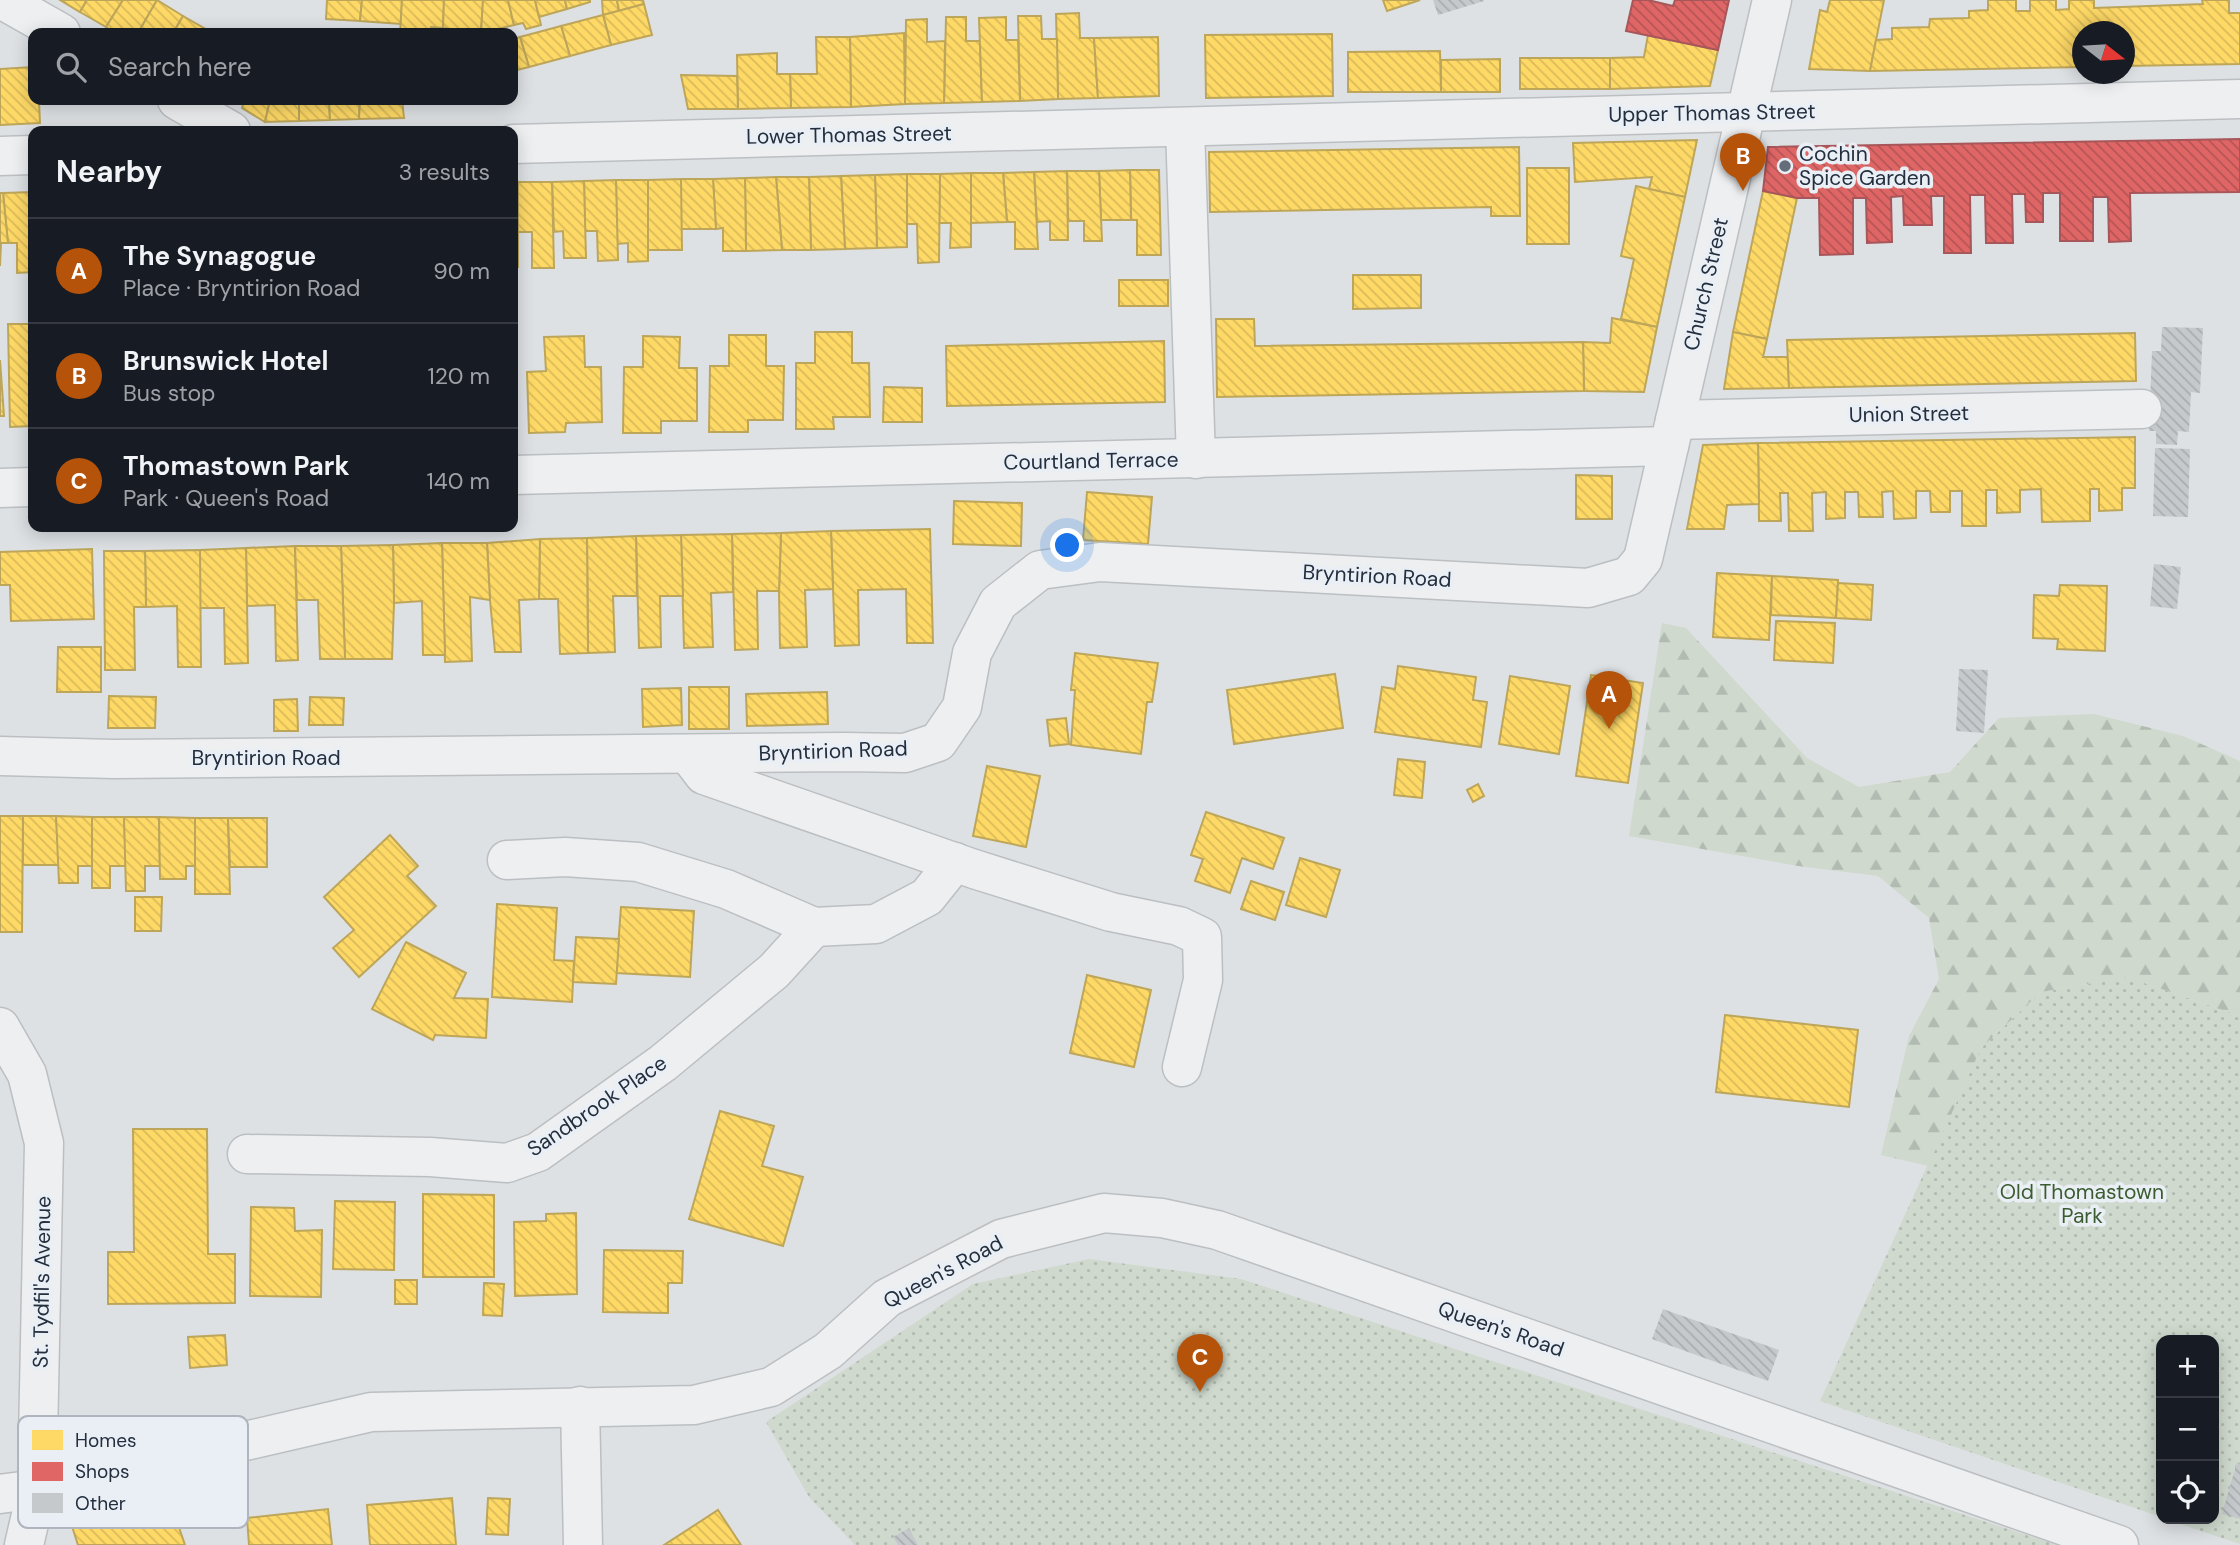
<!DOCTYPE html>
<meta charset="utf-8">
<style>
body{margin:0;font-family:"DM Sans",sans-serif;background:#242831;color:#f1f3f6}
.controls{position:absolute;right:21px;bottom:21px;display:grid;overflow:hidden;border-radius:14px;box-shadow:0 4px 18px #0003}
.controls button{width:63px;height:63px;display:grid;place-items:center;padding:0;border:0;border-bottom:2px solid #363941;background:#171b24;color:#f1f3f6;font:35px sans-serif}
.compass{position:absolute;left:2072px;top:21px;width:63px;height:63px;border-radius:50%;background:#171b24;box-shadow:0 4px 18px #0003;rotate:107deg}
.you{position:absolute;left:1068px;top:546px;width:24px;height:24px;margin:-18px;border:5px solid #fff;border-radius:50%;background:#1a73e8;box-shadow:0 0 0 10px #1a73e833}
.badge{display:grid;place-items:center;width:46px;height:46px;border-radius:50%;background:#b45309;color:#fff;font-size:23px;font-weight:700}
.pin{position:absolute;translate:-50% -58px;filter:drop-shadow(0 2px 4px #0008)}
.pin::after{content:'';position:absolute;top:37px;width:24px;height:21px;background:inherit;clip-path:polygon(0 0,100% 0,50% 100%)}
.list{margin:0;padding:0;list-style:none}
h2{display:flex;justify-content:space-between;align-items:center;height:91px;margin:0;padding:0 28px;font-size:30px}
h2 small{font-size:23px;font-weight:400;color:#9ea1a6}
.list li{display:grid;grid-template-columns:46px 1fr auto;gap:21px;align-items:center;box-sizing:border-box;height:105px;padding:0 28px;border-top:2px solid #363941}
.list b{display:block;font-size:26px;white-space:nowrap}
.list p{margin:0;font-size:23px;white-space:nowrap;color:#9ea1a6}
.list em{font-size:23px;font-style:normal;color:#9ea1a6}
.icon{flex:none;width:38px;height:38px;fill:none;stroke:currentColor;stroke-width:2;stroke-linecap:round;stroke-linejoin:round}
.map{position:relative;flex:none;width:2240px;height:1545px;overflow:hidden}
.search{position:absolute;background:#171b24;box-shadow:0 4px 18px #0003;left:28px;top:28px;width:490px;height:77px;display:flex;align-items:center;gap:18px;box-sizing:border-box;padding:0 24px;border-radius:14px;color:#9ea1a6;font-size:26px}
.panel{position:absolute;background:#171b24;box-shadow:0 4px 18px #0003;left:28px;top:126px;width:490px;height:406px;border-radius:14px}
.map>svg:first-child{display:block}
.grass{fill:url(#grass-dots)}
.forest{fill:url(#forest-firs)}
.homes{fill:url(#homes-back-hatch);stroke:#bda65a;stroke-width:2}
.shops{fill:url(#shops-back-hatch);stroke:#a7565a;stroke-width:2}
.building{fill:url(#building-back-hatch)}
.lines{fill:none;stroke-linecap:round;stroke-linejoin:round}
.minor-casing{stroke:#bcbfc2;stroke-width:41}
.minor{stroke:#edeff1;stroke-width:38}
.poi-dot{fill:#646d79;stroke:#eaeff5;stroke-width:2.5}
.labels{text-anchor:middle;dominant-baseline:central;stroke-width:7;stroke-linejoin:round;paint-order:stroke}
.street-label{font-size:21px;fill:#232f3f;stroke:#eaeff5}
.poi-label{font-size:21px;fill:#232f3f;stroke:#eaeff5;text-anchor:start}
.park-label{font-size:21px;fill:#3a5c2f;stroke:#eaeff5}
.key{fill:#eaeff5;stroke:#aeb5be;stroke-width:2}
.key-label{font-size:19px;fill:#232f3f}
</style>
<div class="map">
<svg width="2240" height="1545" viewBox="0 0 2240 1545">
<defs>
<pattern id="grass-dots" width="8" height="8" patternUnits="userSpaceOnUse" patternTransform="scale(1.75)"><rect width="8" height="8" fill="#cfd9cd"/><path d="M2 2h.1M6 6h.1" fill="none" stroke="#b1bbb1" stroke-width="1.8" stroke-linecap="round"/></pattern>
<pattern id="forest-firs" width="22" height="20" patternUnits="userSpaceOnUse" patternTransform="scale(1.75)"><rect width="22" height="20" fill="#cfd9cd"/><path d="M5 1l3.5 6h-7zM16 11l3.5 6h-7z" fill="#b1bbb1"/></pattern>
<pattern id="homes-back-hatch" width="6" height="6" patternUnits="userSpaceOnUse" patternTransform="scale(1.75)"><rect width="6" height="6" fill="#ffd966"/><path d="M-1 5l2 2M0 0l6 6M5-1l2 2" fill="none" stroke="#dabb5a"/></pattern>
<pattern id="shops-back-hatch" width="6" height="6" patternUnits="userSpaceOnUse" patternTransform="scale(1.75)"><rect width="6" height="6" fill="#e06666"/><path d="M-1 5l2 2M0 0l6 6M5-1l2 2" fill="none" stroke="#b55455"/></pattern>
<pattern id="building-back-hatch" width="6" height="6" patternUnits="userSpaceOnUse" patternTransform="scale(1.75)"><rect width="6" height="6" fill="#c6c9cc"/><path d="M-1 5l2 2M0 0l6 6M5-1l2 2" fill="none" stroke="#aaadb0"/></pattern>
</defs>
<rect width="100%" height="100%" fill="#dee1e4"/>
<g class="grass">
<polygon points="2127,977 2240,1016 2240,1544 2165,1519 2214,1519 2214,1340 2161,1340 2161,1517 1820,1401 1981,1048 2041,992"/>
<polygon points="1089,1259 1241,1279 2057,1545 855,1545 809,1497 766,1422 973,1284"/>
</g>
<polygon class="forest" points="1662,623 1686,628 1807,758 1859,787 1950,772 1999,718 2094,714 2183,736 2240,761 2240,1016 2127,977 2041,992 1981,1048 1928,1166 1881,1155 1909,1036 1939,979 1929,918 1878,876 1798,866 1629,836"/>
<g class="homes">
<polygon points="60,0 87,0 80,12"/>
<polygon points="87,0 123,0 106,27 80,12"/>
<polygon points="123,0 157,0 138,33 116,33 106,27"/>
<polygon points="157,0 183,16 173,33 138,33"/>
<polygon points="327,0 362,0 360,21 326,19"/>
<polygon points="362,0 402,0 401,24 360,21"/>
<polygon points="402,0 444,0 443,28 431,27 430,33 400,33"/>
<polygon points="444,0 483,0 481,33 443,28"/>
<polygon points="483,0 508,0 514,25 481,33"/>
<polygon points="508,0 535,0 541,25 526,29 523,23 514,25"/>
<polygon points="535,0 565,0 567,9 539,17"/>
<polygon points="565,0 590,0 590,2 567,9"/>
<polygon points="602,0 617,0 619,11 603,15"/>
<polygon points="617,0 643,0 644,4 619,11"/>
<polygon points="1383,0 1420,0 1387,11"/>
<polygon points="1830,0 1884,0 1870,71 1809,69 1820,10 1827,12"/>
<polygon points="1988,0 2016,0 2016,11 2030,11 2030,0 2056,0 2056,10 2069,9 2069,0 2094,0 2094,8 2203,4 2202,0 2229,0 2229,13 2240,13 2240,64 2124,66 2124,32 2082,32 2082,67 1870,71 1876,40 1892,39 1892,28 1929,27 1930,19 1969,18 1969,11 1988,10"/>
<polygon points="644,4 652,35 611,45 603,15"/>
<polygon points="1079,13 1080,38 1094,38 1098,98 1058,99 1056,14"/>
<polygon points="603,15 611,45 570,56 561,26"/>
<polygon points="183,16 209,31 208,33 173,33"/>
<polygon points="1018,16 1041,16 1042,39 1057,39 1058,99 1020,101"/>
<polygon points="946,17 966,17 966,41 980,41 982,102 944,103"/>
<polygon points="1006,17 1006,40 1018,40 1020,101 982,102 979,18"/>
<polygon points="927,19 927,42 945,41 944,103 905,104 906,20"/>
<polygon points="561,26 570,56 529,67 520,37"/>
<polygon points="904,33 905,104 851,107 850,37"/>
<polygon points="1332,34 1333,96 1206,98 1205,35"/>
<polygon points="1648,35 1718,50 1710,86 1610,89 1610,58 1644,57"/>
<polygon points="520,37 529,67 513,71 513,39"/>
<polygon points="816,37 850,37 851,107 791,108 790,74 817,74"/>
<polygon points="1158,37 1159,96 1098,98 1094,38"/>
<polygon points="1440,51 1441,92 1348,92 1348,52"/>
<polygon points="777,53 777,74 790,74 791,108 738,109 737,55"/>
<rect x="1520" y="58" width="90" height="31"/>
<polygon points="1500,59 1500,92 1441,92 1441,60"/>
<polygon points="33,67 33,100 39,100 40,123 0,125 0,69"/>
<polygon points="681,75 737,76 738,109 688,109"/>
<polygon points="244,100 270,100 265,122 242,108"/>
<polygon points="270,100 299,100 299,121 265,122"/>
<polygon points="299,100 329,100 330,120 299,121"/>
<polygon points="329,100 360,100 359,119 330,120"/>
<polygon points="360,100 402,100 404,118 359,119"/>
<polygon points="1697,140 1685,197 1649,189 1652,177 1575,182 1573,143"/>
<polygon points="1519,147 1520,216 1491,216 1491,207 1210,212 1209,152"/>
<rect x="1527" y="168" width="42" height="76"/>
<polygon points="1130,170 1159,170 1161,255 1137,255 1137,220 1131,220"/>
<polygon points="1130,170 1131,220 1101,220 1099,171"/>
<polygon points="1067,171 1099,171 1102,241 1084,241 1084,221 1068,221"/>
<polygon points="1067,171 1068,240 1050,240 1050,221 1037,222 1034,172"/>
<polygon points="1034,172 1038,249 1015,249 1015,222 1007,222 1003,173"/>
<polygon points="971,173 1003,173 1007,222 970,223"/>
<polygon points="971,173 971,247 950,248 951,223 939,223 940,174"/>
<polygon points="907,174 940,174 939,262 918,263 917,224 907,224"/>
<polygon points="907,174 907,247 877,248 875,175"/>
<polygon points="875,175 877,248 845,249 841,176"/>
<polygon points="841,176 845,249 811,250 809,177"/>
<polygon points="776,177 809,177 811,250 782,250"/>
<polygon points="776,177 782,250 746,251 745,178"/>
<polygon points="745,178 746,251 723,251 723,228 716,229 713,179"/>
<polygon points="681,179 713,179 716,229 681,229"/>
<polygon points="681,179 682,250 647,250 648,180"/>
<polygon points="616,180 648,180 648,261 628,262 628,243 617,244"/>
<polygon points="616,180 618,260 598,261 597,231 585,231 584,181"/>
<polygon points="584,181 586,258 564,258 563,231 554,232 552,182"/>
<polygon points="518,182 552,182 554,268 532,268 532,232 518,232"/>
<polygon points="518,182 518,267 513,267 513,183"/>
<polygon points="1636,186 1685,197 1657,327 1621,319 1634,259 1621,256"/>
<polygon points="1763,191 1797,198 1767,339 1733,332"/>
<polygon points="33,192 33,272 17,273 17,243 8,243 3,193"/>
<polygon points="0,193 3,193 8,243 1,243 0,266"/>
<polygon points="1353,275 1421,275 1421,308 1353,309"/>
<rect x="1119" y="280" width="49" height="26"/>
<polygon points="1612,318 1657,327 1644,392 1584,391 1583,342 1610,343"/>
<polygon points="1216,319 1254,319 1255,346 1583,342 1584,391 1217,397"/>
<polygon points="8,324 33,324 33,426 10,427"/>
<polygon points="815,332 852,332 852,363 869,363 870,417 833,417 834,429 796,429 796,363 815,363"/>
<polygon points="1733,332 1767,339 1763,357 1788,357 1789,388 1724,389"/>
<polygon points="2135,333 2136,381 1789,388 1787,340"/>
<polygon points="729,335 766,335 766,366 784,366 783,420 748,420 748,432 709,432 710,366 729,366"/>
<polygon points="584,336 585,367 601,367 602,422 566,423 565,432 529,433 527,372 546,371 544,337"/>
<polygon points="643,336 680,337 679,368 697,368 697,421 661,421 661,433 623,433 624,367 643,367"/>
<polygon points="1164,341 1165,402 947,406 946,346"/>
<polygon points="0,360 4,416 0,416"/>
<polygon points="884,387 922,388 922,422 883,422"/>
<polygon points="2135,437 2135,488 2122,488 2122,510 2099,511 2099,489 2090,489 2090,521 2042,522 2041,489 2020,490 2020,512 1997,513 1997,490 1986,490 1986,526 1962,526 1962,491 1950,491 1950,512 1931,512 1930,491 1916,491 1916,518 1894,519 1893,491 1882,492 1883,517 1859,517 1858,492 1845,492 1845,518 1826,519 1826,492 1812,493 1813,531 1789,531 1788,493 1780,493 1781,521 1759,521 1758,443"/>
<polygon points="1758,443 1759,504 1727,505 1724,529 1687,529 1703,445"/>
<polygon points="1576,475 1612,476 1612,519 1576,519"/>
<polygon points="1087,492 1152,497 1148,544 1083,540"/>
<polygon points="954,501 1022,503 1021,546 953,544"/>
<polygon points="930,529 933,643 907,643 906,589 858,590 859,645 835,646 831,531"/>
<polygon points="831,531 833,589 805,590 807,647 780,648 779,591 781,533"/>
<polygon points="781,533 779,591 757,591 758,649 735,650 732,534"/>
<polygon points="732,534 733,592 711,593 713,647 684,648 681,535"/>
<polygon points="681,535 683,596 660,596 661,647 639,648 636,536"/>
<polygon points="636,536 637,596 613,596 615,652 588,653 587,538"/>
<polygon points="587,538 588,653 560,654 558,599 539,599 540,539"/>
<polygon points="540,539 539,599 519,600 521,652 495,652 490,600 487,543"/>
<polygon points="442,543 487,543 490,600 470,597 472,661 445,662"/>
<polygon points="442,543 445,655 423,655 422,601 394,603 393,545"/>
<polygon points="393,545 394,603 392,659 345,659 341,546"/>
<polygon points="295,546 298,660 276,661 275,605 247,606 246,548"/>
<polygon points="295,546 341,546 345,659 320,659 318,600 297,600"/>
<polygon points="246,548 248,663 225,664 224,608 200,608 200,550"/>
<polygon points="92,549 94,619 11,621 10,585 0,585 0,552"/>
<polygon points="200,550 201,667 178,667 177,606 146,607 145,551"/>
<polygon points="104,551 145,551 146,607 134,607 135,670 105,670"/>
<polygon points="1717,573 1772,576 1769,640 1713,637"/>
<polygon points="1772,576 1838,580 1836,618 1771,615"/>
<polygon points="1838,583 1873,585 1871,620 1836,618"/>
<polygon points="2060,585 2107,586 2105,651 2057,649 2058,639 2033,638 2034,595 2059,596"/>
<polygon points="1776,621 1835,623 1833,663 1774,660"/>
<polygon points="58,647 101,647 101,692 57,692"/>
<polygon points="1075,653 1158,663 1152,702 1147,702 1141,754 1071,745 1075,690 1071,690"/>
<polygon points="1398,666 1476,677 1473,700 1487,702 1481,747 1375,732 1382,687 1395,689"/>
<polygon points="1335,674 1343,728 1234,744 1227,690"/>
<polygon points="1591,675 1643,683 1628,783 1576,776"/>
<polygon points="1510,676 1570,686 1559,754 1499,744"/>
<rect x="689" y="687" width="40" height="42"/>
<polygon points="681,688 682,725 643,727 642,689"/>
<polygon points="827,692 828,724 747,726 746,694"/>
<polygon points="109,696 156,697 155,728 108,728"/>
<polygon points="310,697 344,698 343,725 309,725"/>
<polygon points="297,699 298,731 274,731 274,700"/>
<polygon points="1066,718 1069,744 1050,746 1047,720"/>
<polygon points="1398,759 1425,762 1422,798 1394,795"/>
<polygon points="987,766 1040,776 1026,847 973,836"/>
<polygon points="1478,784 1484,796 1473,802 1467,790"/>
<polygon points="1206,812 1284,838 1273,869 1242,858 1230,893 1195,881 1203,859 1191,855"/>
<polygon points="0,816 23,816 22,932 0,932"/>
<polygon points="23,816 56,816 60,865 23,865"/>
<polygon points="56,816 92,817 92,866 78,866 78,883 59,883"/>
<polygon points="92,817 124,817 126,866 110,866 110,888 92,888"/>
<polygon points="124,817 159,817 160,866 145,866 145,891 126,891"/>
<polygon points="159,817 195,818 195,866 186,866 186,879 160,879"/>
<polygon points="195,818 228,818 230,894 195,894"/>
<polygon points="228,818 267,818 267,867 230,867"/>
<polygon points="390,835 418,866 407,876 436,906 359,977 333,948 354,930 324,897"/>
<polygon points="1300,858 1340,870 1326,917 1286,905"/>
<polygon points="1251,881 1284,892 1275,920 1241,909"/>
<polygon points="135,897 162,897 161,931 135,931"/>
<polygon points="497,904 557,908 554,960 574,961 572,1002 492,997"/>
<polygon points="621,907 694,911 690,977 616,973"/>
<polygon points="576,937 619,939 616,984 573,982"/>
<polygon points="406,942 466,973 454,998 488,999 486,1038 435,1035 433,1040 372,1009"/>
<polygon points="1087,975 1151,990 1134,1067 1070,1053"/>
<polygon points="1725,1015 1858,1030 1849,1107 1716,1092"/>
<polygon points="720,1111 774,1126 762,1166 803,1177 783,1246 689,1219"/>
<polygon points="133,1129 207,1129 208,1254 235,1254 235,1303 108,1304 108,1252 134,1252"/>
<polygon points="423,1194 494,1195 494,1277 423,1277"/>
<polygon points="335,1201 395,1202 394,1270 333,1269"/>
<polygon points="251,1207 294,1208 295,1231 322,1230 321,1297 250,1296"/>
<polygon points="576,1213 577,1294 515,1296 514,1222 546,1221 546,1214"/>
<polygon points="604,1250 683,1251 682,1283 668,1283 668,1313 603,1312"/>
<rect x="395" y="1280" width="22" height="24"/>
<polygon points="484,1283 504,1284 502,1316 483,1315"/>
<polygon points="225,1335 227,1365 190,1368 188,1337"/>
<polygon points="452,1498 456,1545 370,1545 367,1505"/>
<polygon points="488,1498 510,1499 508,1535 486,1534"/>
<polygon points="171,1504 185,1545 78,1545 69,1517 97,1508 103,1527"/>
<polygon points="328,1509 332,1545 249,1545 247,1518"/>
<polygon points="718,1510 741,1545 664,1545"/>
</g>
<g class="shops">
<polygon points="1633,0 1648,0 1673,6 1675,0 1729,0 1718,50 1626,31"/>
<polygon points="2240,139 2240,192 2130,193 2131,241 2109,242 2108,197 2093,197 2093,241 2060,241 2060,193 2043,193 2043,222 2026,222 2025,194 2012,194 2013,243 1986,243 1985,195 1970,195 1971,253 1944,253 1944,196 1931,196 1932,225 1904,225 1903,196 1891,197 1892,242 1867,243 1866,198 1853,198 1853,254 1820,255 1819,198 1797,198 1763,191 1768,147"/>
</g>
<g class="building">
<polygon points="1433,0 1484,0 1484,1 1438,15"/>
<polygon points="2162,327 2203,328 2200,393 2191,392 2189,432 2178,431 2177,445 2156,444 2156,431 2149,431 2152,351 2161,351"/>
<polygon points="2155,448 2190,449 2188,517 2153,516"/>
<polygon points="2154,564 2181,567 2177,609 2150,606"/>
<polygon points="1959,669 1988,670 1984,733 1956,731"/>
<polygon points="1663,1309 1779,1350 1768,1381 1652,1339"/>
<polygon points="2237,1462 2240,1463 2240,1519 2222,1514"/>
<polygon points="909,1528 918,1545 898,1545 893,1537"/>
</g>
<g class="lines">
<g class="minor-casing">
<g id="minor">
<polyline points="3,0 61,33"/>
<polyline points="177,100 231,131"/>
<polyline points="1185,127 1196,459"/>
<polyline points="513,144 2240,99"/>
<polyline points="0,156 33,155"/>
<polyline points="1675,420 2142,409"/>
<polyline points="513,475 1669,446"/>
<polyline points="0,488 33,487"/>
<polyline points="688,754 704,775 974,869 1111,912 1179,926 1202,937 1203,980 1182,1067"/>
<polyline points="0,756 114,759 844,752 905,753 938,742 962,707 972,653 998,603 1040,570 1100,562 1588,588 1629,576 1643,559 1772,0"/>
<polyline points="507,860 565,857 638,862 726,889 814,927 876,924 927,897 955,862"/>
<polyline points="0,1027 27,1074 44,1143 37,1489 24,1545"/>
<polyline points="247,1154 430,1157 507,1163 538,1152 663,1063 774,971 814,927"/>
<polyline points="580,1406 583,1545"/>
<polyline points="0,1494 37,1489 371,1412 694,1405 771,1387 828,1351 887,1298 1001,1239 1104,1213 1162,1218 1217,1230 2119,1545"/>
</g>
</g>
<use href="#minor" class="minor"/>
</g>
<circle class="poi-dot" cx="1785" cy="166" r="7"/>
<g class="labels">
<g class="street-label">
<text transform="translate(1712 113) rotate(-1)">Upper Thomas Street</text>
<text transform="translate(849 135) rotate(-1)">Lower Thomas Street</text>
<text transform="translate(1706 284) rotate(-77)">Church Street</text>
<text transform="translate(1909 414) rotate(-1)">Union Street</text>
<text transform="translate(1091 461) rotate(-1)">Courtland Terrace</text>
<text transform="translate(1377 576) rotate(3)">Bryntirion Road</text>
<text transform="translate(833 751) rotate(-2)">Bryntirion Road</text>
<text x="266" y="758">Bryntirion Road</text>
<text transform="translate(597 1106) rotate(-34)">Sandbrook Place</text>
<text transform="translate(943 1272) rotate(-28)">Queen's Road</text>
<text transform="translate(42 1282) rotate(-89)">St. Tydfil's Avenue</text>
<text transform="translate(1501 1329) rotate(19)">Queen's Road</text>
</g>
<g class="poi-label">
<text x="1799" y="154">Cochin<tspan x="1799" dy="24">Spice Garden</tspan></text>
</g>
<g class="park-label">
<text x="2082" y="1192">Old Thomastown<tspan x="2082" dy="24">Park</tspan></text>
</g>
</g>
<rect x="18" y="1416" width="230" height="112" rx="10" class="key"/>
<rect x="32" y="1430" width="31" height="20" fill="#ffd966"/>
<rect x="32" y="1462" width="31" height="19" fill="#e06666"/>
<rect x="32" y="1493" width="31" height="20" fill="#c6c9cc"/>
<g class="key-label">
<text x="75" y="1447">Homes</text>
<text x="75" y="1478">Shops</text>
<text x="75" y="1510">Other</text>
</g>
</svg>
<div class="controls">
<button>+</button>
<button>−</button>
<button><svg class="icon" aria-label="locate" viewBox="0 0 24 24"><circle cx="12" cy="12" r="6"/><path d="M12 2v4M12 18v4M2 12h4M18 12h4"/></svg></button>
</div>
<svg class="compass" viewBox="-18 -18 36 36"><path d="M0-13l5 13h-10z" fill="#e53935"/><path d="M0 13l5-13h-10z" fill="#9ea1a6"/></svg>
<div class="you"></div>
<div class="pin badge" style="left:1609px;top:729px">A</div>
<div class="pin badge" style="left:1743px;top:191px">B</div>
<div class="pin badge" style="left:1200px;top:1392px">C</div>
<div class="search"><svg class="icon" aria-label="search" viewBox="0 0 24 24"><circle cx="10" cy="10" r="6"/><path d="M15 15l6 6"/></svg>Search here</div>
<section class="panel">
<h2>Nearby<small>3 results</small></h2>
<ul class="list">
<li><span class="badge">A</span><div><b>The Synagogue</b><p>Place · Bryntirion Road</p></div><em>90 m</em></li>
<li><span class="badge">B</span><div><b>Brunswick Hotel</b><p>Bus stop</p></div><em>120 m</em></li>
<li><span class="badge">C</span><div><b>Thomastown Park</b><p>Park · Queen's Road</p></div><em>140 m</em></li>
</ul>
</section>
</div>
